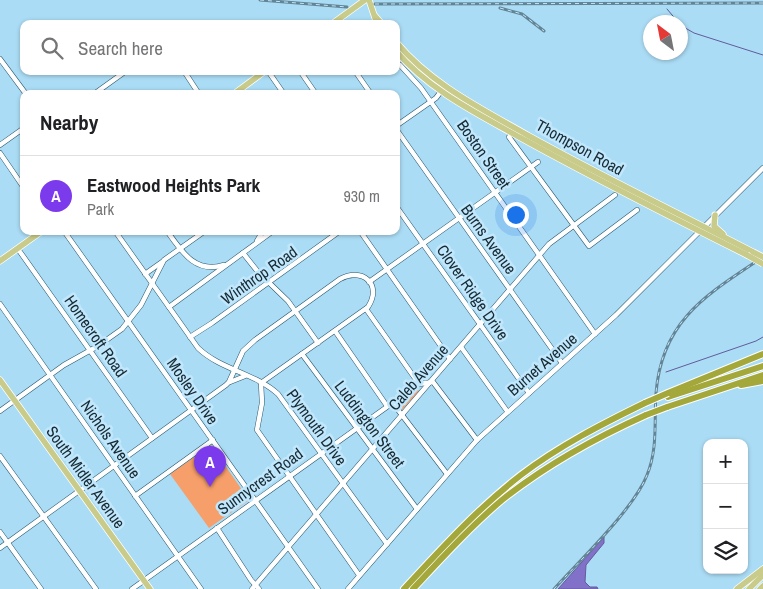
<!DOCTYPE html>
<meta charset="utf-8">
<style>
body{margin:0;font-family:"Archivo Narrow",sans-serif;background:#f2f2f2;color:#202124}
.controls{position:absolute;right:15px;bottom:15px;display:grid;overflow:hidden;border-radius:10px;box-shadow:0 1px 4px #0004}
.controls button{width:45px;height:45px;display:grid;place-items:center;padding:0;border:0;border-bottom:1px solid #e0e0e0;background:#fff;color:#202124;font:25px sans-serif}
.compass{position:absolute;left:643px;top:15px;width:45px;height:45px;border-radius:50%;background:#fff;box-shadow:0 1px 4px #0004;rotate:328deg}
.you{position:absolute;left:515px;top:214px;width:18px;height:18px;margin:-12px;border:4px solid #fff;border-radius:50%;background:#1a73e8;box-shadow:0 0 0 8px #1a73e833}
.badge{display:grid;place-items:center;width:32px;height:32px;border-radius:50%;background:#7c3aed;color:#fff;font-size:16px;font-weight:700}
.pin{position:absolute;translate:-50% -41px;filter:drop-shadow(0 1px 2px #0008)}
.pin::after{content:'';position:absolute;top:26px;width:18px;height:15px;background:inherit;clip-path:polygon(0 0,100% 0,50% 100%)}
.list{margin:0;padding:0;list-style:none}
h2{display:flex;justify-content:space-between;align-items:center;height:65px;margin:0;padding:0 20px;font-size:21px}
h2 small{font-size:16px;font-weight:400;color:#757577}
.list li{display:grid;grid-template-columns:32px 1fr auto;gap:15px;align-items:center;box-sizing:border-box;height:80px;padding:0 20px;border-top:1px solid #e0e0e0}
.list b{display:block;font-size:19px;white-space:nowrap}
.list p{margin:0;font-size:16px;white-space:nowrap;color:#757577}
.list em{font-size:16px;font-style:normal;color:#757577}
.icon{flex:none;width:28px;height:28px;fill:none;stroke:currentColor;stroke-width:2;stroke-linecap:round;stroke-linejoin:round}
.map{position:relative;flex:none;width:763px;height:589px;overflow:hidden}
.search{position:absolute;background:#fff;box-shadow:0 1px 4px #0004;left:20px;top:20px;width:380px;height:55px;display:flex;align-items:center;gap:12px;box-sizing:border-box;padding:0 18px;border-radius:10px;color:#757577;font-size:19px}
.panel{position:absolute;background:#fff;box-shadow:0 1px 4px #0004;left:20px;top:90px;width:380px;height:145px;border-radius:10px}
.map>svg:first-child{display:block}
.green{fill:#f79f6a}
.water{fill:#8271c8;stroke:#625b9b}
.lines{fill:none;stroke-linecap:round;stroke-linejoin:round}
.stream{stroke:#625b9b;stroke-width:1}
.minor-casing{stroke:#29576c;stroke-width:5.5}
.major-casing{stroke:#fff;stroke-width:7}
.highway-casing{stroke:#fff;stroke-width:8}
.minor{stroke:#fff;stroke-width:4.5}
.major{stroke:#c8cb89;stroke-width:5.5}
.highway{stroke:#a4a83b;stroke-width:6}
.rail-casing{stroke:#628495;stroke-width:3}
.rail{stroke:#c1e7fc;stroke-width:1;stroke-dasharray:4;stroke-linecap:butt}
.major-bridge-casing{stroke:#fff;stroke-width:7;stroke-linecap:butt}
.highway-bridge-casing{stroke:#fff;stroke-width:8;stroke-linecap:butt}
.major-bridge{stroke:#c8cb89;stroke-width:5.5}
.highway-bridge{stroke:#a4a83b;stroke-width:6}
.labels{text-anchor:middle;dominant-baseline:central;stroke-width:5;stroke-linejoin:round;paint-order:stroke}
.street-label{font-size:16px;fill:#162932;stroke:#c1e7fc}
</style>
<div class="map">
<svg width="763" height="589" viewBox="0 0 763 589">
<rect width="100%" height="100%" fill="#abdcf5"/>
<g class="green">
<polygon points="417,388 419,391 401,411 395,403"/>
<polygon points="211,445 249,500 209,528 170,474"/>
</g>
<polygon class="water" points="604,537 604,543 586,565 585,582 590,587 597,587 598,589 558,589"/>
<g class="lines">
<g class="stream">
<polyline points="667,9 678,22"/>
<polyline points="680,25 694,33 763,55"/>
<polyline points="666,372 756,341 763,337"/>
</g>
<g class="minor-casing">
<g id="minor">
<polyline points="0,59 26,94"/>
<polyline points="400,65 421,88 595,334"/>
<polyline points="184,71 199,94"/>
<polyline points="268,71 284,94"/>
<polyline points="300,71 316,94"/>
<polyline points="355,71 371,94"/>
<polyline points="94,94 126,71"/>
<polyline points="396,126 436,98 442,90"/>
<polyline points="396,129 562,363"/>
<polyline points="509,137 589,246 637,210"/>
<polyline points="0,145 24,128"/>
<polyline points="0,153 24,188"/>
<polyline points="396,206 529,393"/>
<polyline points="64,231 318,589"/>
<path d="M115,231L198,348C221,370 255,373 278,394L387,544"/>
<path d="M167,231C182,252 195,274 224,265"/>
<polyline points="360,231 450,359"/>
<polyline points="257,241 263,231"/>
<polyline points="18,249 152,438"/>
<polyline points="243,253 258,272 288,301 318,343"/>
<polyline points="145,274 162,262"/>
<polyline points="369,282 538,162"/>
<polyline points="0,304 201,589"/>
<polyline points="169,307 273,231"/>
<polyline points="366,309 419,384"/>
<polyline points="335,331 387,406"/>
<polyline points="190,337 212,323 340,231"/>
<polyline points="461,347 507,411"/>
<polyline points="302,354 417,509"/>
<polyline points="230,382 245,376"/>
<polyline points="261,383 262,403 257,430 359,575"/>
<polyline points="392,402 447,474"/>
<polyline points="0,411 64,365 98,346 122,329 141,305 164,260 205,231"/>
<polyline points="0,456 96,589"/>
<polyline points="135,496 213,440"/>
<polyline points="217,528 251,580 259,589"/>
<polyline points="0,532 41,589"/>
<path d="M0,548L226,385L229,382L243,351L255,340L340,279C362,267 383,284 368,307L261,383"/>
<polyline points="132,589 419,384 433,382 477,440"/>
<polyline points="252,589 549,244 615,195"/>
<polyline points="348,589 477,440 616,315 763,168"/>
</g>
</g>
<g class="major-casing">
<g id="major">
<polyline points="369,0 377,24"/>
<polyline points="375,16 382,24"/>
<polyline points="332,24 365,0"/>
<path d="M396,42C432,85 482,109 529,136C603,177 678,213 753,252"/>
<path d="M396,51C429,90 476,113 521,138C595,179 671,217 747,255"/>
<polyline points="234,94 265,71"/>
<polyline points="715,215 714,226 723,234"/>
<polyline points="0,261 42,231"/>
<polyline points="0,380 150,589"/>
<polyline points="737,589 763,569"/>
<polyline points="749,589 763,575"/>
<polyline points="760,589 763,586"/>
</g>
</g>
<g class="highway-casing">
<g id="highway">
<polyline points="741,385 763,381"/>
<polyline points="668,393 763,354"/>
<polyline points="668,397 763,366"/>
<polyline points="667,407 763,375"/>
<path d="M404,589C441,549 477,509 521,475C559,446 602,424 645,403"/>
<path d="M413,589C442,558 470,527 502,500C546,465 595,438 646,415"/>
</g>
</g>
<use href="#minor" class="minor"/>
<use href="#major" class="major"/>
<use href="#highway" class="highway"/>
<g class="rail-casing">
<g id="rail">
<polyline points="260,0 347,7"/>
<polyline points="375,4 763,3"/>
<polyline points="500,8 522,14 544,31"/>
<path d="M554,589C579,561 634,509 647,475C658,449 654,421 656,393C662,319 708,294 763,257"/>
</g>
</g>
<use href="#rail" class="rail"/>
<g class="major-bridge-casing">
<g id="major-bridge">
<polyline points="753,252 763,257"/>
<polyline points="747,255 763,264"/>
</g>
</g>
<g class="highway-bridge-casing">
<g id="highway-bridge">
<polyline points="645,403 668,393"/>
<polyline points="646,415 667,407"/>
</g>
</g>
<use href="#major-bridge" class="major-bridge"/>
<use href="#highway-bridge" class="highway-bridge"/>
</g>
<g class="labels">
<g class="street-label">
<text transform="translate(580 147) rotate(29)">Thompson Road</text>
<text transform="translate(484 154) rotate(55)">Boston Street</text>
<text transform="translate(489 239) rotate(54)">Burns Avenue</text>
<text transform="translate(259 275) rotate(-35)">Winthrop Road</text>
<text transform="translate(473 292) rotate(55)">Clover Ridge Drive</text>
<text transform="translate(96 336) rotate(55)">Homecroft Road</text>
<text transform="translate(542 364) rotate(-41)">Burnet Avenue</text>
<text transform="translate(418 377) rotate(-49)">Caleb Avenue</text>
<text transform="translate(193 391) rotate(55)">Mosley Drive</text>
<text transform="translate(370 424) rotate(53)">Luddington Street</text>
<text transform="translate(317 427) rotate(54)">Plymouth Drive</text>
<text transform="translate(111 439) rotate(55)">Nichols Avenue</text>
<text transform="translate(86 477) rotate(54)">South Midler Avenue</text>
<text transform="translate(260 481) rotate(-36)">Sunnycrest Road</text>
</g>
</g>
</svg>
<div class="controls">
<button>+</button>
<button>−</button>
<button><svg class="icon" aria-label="layers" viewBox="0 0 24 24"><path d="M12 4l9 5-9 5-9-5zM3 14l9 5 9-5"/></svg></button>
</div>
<svg class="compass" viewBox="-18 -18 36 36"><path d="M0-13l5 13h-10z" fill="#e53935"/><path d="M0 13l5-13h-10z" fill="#757577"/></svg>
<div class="you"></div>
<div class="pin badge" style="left:210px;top:487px">A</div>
<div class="search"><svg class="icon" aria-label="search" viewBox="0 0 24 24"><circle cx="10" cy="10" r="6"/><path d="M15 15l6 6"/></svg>Search here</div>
<section class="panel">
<h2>Nearby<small></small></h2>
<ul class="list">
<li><span class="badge">A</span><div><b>Eastwood Heights Park</b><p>Park</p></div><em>930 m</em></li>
</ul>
</section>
</div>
